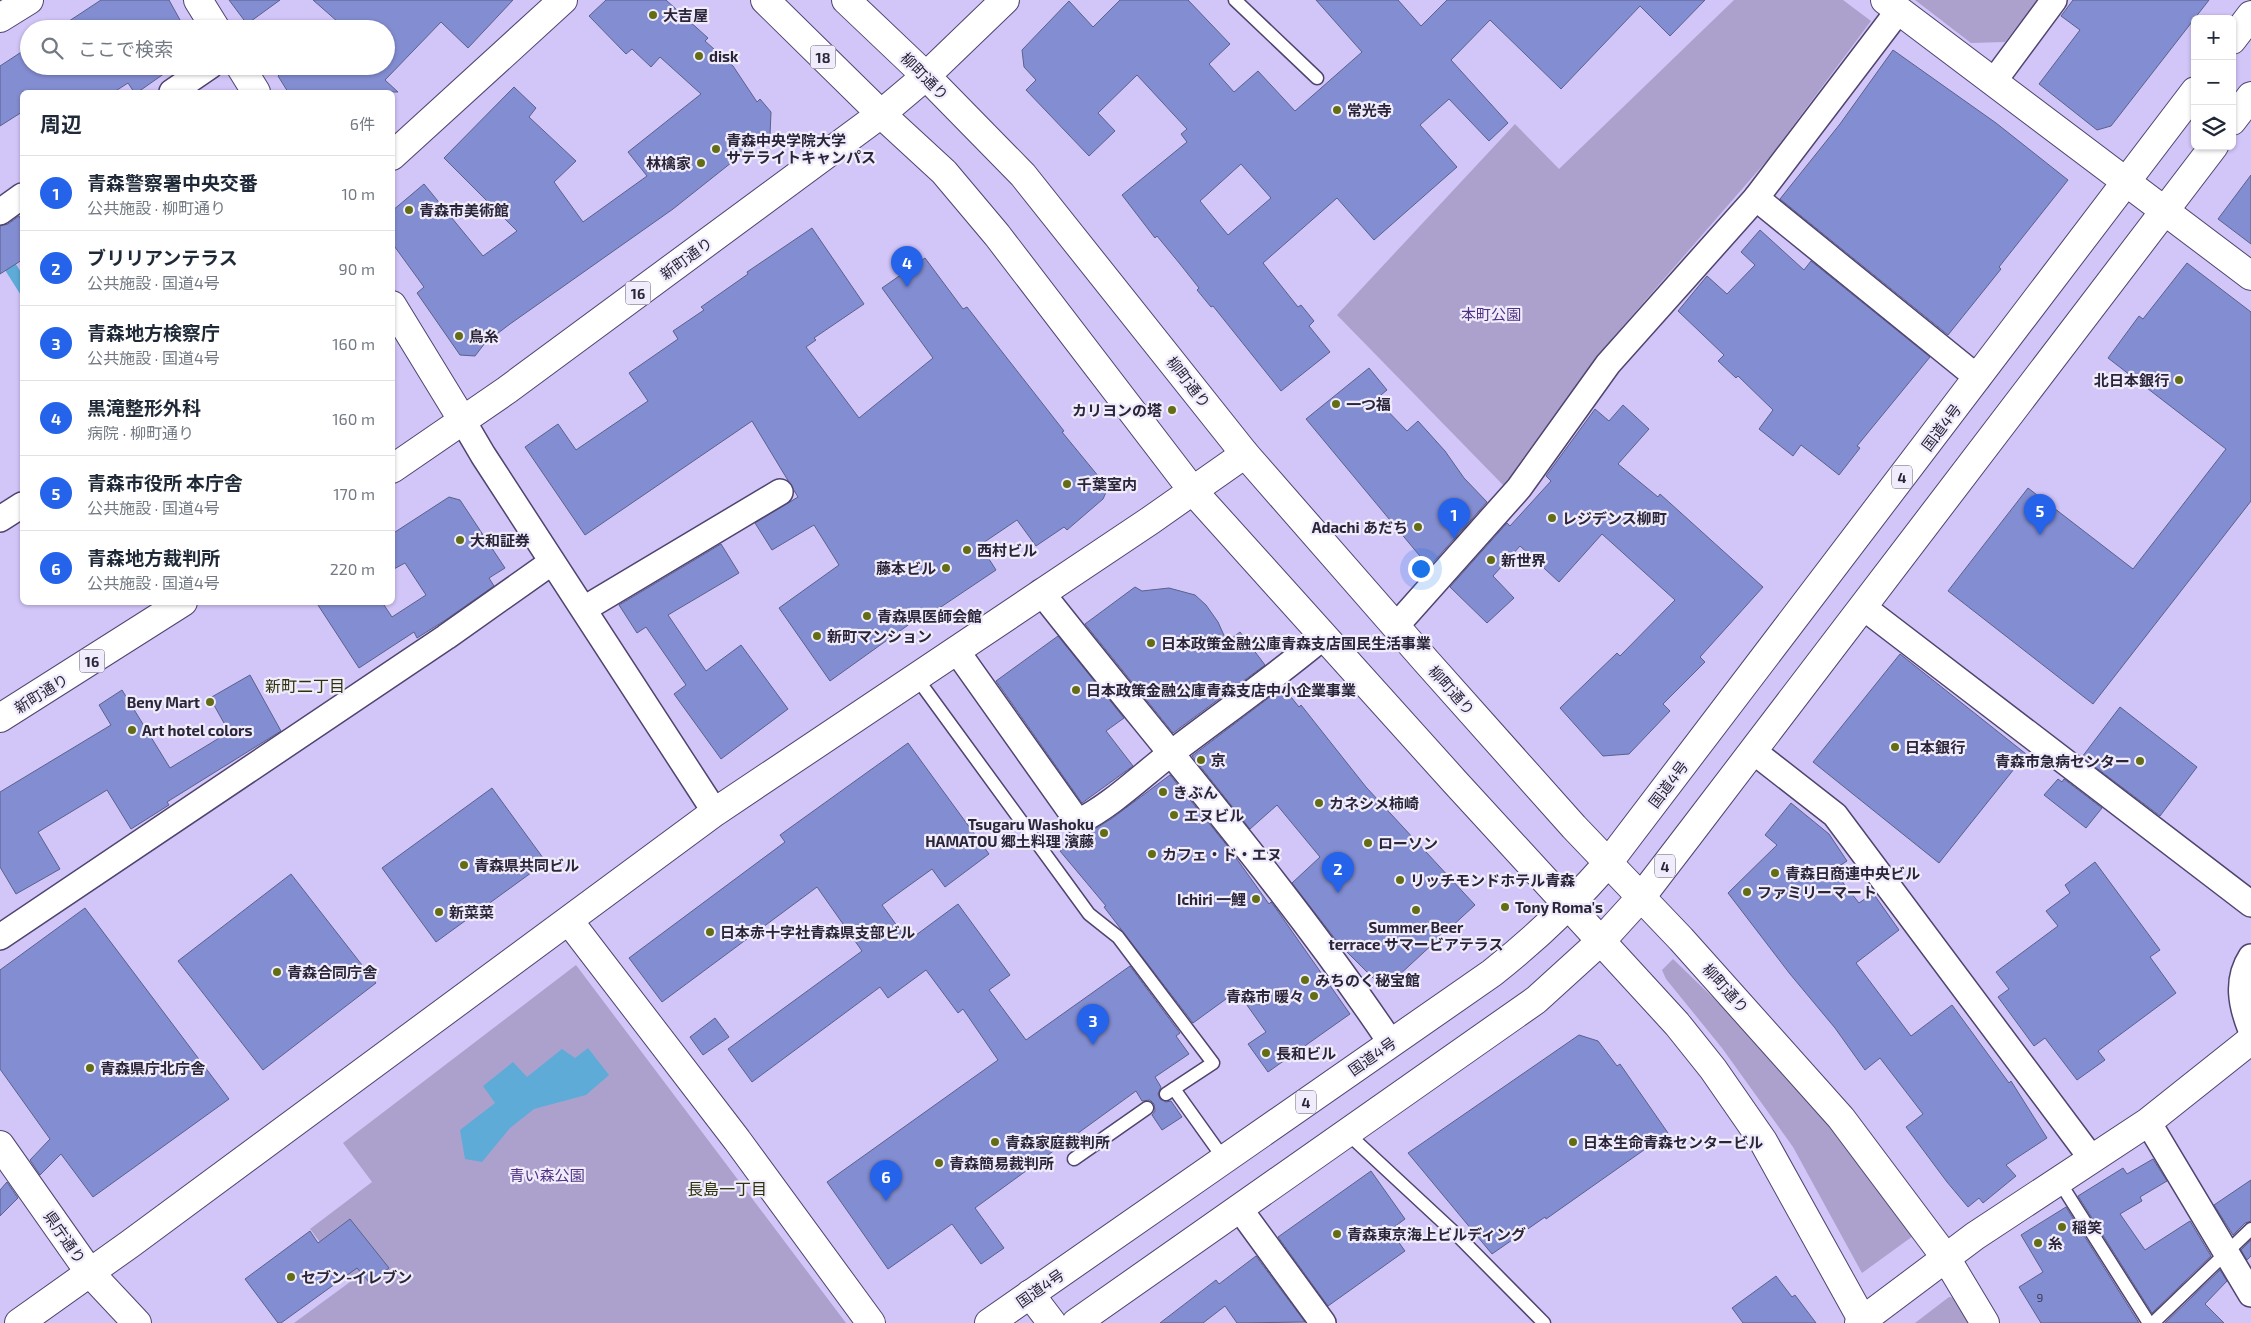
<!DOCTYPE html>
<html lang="ja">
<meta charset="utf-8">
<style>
body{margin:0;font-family:"Exo 2","Noto Sans JP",sans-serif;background:#f2f2f3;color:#1f2937}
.controls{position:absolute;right:15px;top:15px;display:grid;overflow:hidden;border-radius:8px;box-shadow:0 1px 4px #0004}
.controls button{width:45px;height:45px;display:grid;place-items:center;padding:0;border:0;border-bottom:1px solid #e0e1e3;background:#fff;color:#1f2937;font:25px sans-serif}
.you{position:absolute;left:1420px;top:568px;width:18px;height:18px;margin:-12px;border:4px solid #fff;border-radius:50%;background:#1a73e8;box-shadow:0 0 0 8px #1a73e833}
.badge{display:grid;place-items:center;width:32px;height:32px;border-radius:50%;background:#2563eb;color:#fff;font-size:16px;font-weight:700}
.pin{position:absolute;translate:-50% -41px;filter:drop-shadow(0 1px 2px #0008)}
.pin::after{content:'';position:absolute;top:26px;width:18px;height:15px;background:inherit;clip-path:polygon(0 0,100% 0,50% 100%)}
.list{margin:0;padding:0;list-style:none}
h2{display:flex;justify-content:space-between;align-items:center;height:65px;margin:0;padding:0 20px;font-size:21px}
h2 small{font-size:16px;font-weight:400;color:#747a83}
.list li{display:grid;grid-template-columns:32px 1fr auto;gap:15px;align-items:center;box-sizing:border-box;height:75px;padding:0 20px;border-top:1px solid #e0e1e3}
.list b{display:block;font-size:19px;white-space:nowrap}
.list p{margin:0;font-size:16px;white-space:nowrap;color:#747a83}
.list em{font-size:16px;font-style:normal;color:#747a83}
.icon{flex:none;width:28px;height:28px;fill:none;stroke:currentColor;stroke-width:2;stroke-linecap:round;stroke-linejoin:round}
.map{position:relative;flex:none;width:2251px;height:1323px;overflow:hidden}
.search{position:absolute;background:#fff;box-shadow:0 1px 4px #0004;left:20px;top:20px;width:375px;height:55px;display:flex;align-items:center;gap:12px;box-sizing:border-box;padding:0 18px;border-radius:28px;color:#747a83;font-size:19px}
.panel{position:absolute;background:#fff;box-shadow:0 1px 4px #0004;left:20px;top:90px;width:375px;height:515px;border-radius:8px}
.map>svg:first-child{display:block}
.green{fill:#aca1cd}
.water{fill:#5eabd8}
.building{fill:#838dd1;stroke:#5a618d;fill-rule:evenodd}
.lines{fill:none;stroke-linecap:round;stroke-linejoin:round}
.lane-casing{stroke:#50446f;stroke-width:15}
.street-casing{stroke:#50446f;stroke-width:28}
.secondary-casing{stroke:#50446f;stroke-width:30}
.primary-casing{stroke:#50446f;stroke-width:30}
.highway-casing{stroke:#50446f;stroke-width:30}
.lane{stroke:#fff;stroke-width:12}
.street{stroke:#fff;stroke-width:25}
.secondary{stroke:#fff;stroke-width:28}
.primary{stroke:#fff;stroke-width:28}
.highway{stroke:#fff;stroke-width:28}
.poi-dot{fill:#636d14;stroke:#f0ecfc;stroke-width:2}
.labels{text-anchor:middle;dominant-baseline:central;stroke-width:4.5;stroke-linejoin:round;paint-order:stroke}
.number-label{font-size:12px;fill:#403f5e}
.shield{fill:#f0ecfc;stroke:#656173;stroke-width:1}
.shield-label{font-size:14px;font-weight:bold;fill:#2a2538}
.poi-label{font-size:15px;font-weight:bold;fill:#2a2538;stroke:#f0ecfc;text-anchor:start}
.street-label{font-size:15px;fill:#2a2538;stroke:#f0ecfc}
.park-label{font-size:15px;fill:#4e3182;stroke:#f0ecfc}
.neighbourhood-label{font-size:16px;fill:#2d3209;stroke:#f0ecfc}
</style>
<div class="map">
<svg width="2251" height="1323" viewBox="0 0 2251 1323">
<rect width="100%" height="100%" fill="#d2c5f8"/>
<g class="green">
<polygon points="1734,0 1843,0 1871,21 1769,158 1597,356 1553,423 1504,486 1337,315 1515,124 1559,169"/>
<polygon points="1915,0 2037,0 2005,42 1971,43"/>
<polygon points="1673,959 1736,1020 1837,1134 1913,1236 1862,1273 1793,1147 1722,1048 1666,979 1662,970"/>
<polygon points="576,965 846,1323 294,1323 350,1282 310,1229 372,1182 343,1143"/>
<polygon points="1949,1297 1956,1298 1972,1323 1915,1323"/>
</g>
<g class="water">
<polygon points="0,238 22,274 22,297 5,270"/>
<polygon points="588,1048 609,1075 586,1095 534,1109 510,1128 482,1162 465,1159 460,1130 495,1103 483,1086 513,1062 527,1077 562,1049 575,1058"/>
</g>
<g class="building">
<polygon points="101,0 169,0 185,29 57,29"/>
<polygon points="229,0 280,0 247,24"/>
<polygon points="313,0 513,0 468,48 441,22 385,80 398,92 288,92 278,76 288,66 386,66 386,29 346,29"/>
<polygon points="606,0 666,0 708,38 705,41 733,66 757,102 760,99 771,112 770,135 753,149 751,147 673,209 510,324 485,343 475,356 460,355 417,293 424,287 392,243 392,211 424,184 483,256 517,231 444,158 514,87 536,108 529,117 576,161 554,182 583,222 647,176 628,152 701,94 660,57 651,67 632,49 626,54 589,16"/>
<path d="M1120,0H1188L1230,44L1209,64L1234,92L1258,71L1295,111L1362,52L1316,0H1398L1421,26L1447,0H1705L1670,36L1640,6L1561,89L1490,20L1451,60L1508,123L1489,141L1449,99L1420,125L1457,167L1374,240L1337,198L1263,263L1298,307L1301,305L1314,321L1309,326L1330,352L1281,391L1213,306L1211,307L1197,290L1199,288L1180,264L1157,236L1155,238L1122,195L1187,142L1181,134L1187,129L1137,75L1098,113L1115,131L1089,156L1026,90L1036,80L1024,67L1022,50L1069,1L1093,27ZM1241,164L1271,198L1228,235L1200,201Z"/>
<polygon points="2073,0 2209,0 2111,126 2097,130 2039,84 2080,30 2061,16"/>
<polygon points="29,47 29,66 175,66 138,92 134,92 128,83 114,92 22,92 22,112 0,126 0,66"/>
<polygon points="1893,50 1996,123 2068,180 1999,267 2001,269 1948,335 1780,199 1840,124"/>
<polygon points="2251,175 2251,244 2218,219"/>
<polygon points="19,216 22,222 22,260 0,274 0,226 8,224"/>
<polygon points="812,228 864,304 814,338 816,340 806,347 859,418 933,358 882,288 925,258 963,309 967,307 1064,431 1062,432 1108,488 1103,499 1067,530 1064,527 1036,546 1017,520 980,545 996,570 920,621 918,618 830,681 779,608 839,565 814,525 772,550 755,523 798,497 752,421 585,535 525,447 558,424 576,450 648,401 629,373 678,339 673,331 704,310 701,307 748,274 747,272"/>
<polygon points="1760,230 1804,270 1811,261 1930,357 1857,446 1860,448 1839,475 1801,445 1793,456 1759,429 1773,410 1738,376 1736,378 1718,361 1724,355 1678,311 1707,276 1727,294 1755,265 1741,252"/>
<polygon points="2187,263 2251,312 2251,501 2093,704 1948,591 2028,488 2133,569 2226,449 2108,358 2139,316 2143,319"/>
<polygon points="1369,368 1387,390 1376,399 1407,431 1418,421 1445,451 1464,478 1487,502 1429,567 1306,419"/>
<polygon points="1623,405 1649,429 1618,464 1658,497 1660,494 1763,587 1700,657 1705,662 1663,704 1670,711 1629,754 1603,756 1560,708 1617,653 1620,656 1675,600 1602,534 1559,582 1520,546 1493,576 1514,598 1487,623 1450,587 1507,523 1510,526 1551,481 1546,476 1595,409 1609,421"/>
<polygon points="449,497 460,500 505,568 489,578 494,586 444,621 417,638 414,632 359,668 316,602 382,602 392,617 426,595 405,563 392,570 392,534"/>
<polygon points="721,544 739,573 668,615 706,671 741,645 788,709 721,759 674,694 686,685 646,627 637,633 619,605"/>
<polygon points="1135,587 1142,591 1169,588 1195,595 1206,605 1218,622 1227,642 1240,632 1265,665 1173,733 1085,624"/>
<polygon points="1058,636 1124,718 1106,731 1133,766 1082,803 996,681"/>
<polygon points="1900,654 2026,754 1939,863 1813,762"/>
<polygon points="250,675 281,731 167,802 169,805 131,829 107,790 38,832 60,869 16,894 0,867 0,792 111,725 99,705 122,690 170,768 229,732 210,698"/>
<polygon points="1283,687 1299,707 1301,705 1366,787 1475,905 1384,989 1339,944 1292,883 1320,857 1277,805 1250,829 1192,756"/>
<polygon points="2120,707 2197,767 2160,816 2082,757"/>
<polygon points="908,743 989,854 945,887 932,869 882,905 908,941 958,904 1010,975 989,990 1026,1040 1130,966 1180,1033 1176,1036 1189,1054 1155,1077 1161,1087 1158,1094 1160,1099 1166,1102 1171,1101 1182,1117 1162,1130 1152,1115 1155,1111 1154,1104 1150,1100 1142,1101 1136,1091 975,1208 1004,1248 981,1264 952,1224 888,1269 827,1182 998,1060 963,1009 958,1013 926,970 888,998 880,987 752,1082 728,1049 862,951 817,887 662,1002 629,958 785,842 780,835"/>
<polygon points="1170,775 1229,848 1269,904 1271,902 1277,910 1350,1014 1268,1072 1248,1044 1266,1032 1237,991 1193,1023 1104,907 1106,906 1060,851 1078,836 1085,835 1111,819"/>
<polygon points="2058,779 2062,782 2064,779 2102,808 2086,828 2044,795"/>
<polygon points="492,788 546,862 436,942 382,868"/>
<polygon points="1791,803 1829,834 1847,861 1833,870 1859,903 1873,893 1899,930 1856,963 1911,1036 1952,1005 2009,1083 2011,1081 2047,1138 2006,1165 2016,1176 1983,1203 1979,1198 1968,1207 1947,1182 1906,1127 1923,1114 1880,1058 1865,1070 1835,1028 1790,974 1728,893 1777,845 1765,835"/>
<polygon points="2095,862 2160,950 2150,957 2176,993 2098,1051 2105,1060 2077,1080 2045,1038 2034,1046 1998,997 2009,989 1996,972 2058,926 2046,911 2070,893 2065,885"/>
<polygon points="291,874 376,983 263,1070 178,961"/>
<polygon points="85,908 229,1099 93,1197 61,1154 40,1175 30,1160 50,1139 0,1069 0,970"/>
<polygon points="715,1018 729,1037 703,1055 690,1037"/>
<polygon points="1579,1035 1598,1041 1617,1066 1620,1064 1668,1133 1546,1219 1545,1217 1492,1254 1408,1153"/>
<polygon points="2153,1159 2167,1181 2140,1197 2142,1201 2120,1214 2145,1250 2190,1221 2211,1256 2152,1313 2078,1196 2123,1168 2127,1174"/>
<polygon points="1371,1171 1405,1219 1390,1230 1405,1251 1328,1306 1278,1237"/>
<polygon points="2251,1180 2251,1221 2245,1223 2233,1235 2214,1205"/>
<polygon points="7,1182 18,1198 0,1216 0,1190"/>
<polygon points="2066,1207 2139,1323 2041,1323 2019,1287 2043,1272 2021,1235"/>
<polygon points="350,1219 389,1268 370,1283 357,1268 281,1323 278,1323 245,1279 310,1231 318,1243"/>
<polygon points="2251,1240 2251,1256 2247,1260 2241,1250"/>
<polygon points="1256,1256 1305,1322 1237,1323 1225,1306 1203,1323 1160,1323 1216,1280 1219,1284"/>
<polygon points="2220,1270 2227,1281 2205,1304 2224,1323 2165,1323"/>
<polygon points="1776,1276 1792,1297 1795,1295 1816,1323 1743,1323 1732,1308"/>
</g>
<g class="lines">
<g class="lane-casing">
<g id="lane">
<polyline points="1235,0 1317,78"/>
<polyline points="916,677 1089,914 1118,937 1213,1063 1166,1094"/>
<polyline points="1174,1089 1224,1159"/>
<polyline points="1346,1132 1458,1236 1544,1323"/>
<polyline points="1074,1159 1147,1108"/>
<polyline points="2059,1181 2149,1323"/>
<polyline points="2153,1323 2251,1229"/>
</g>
</g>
<g class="street-casing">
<g id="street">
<polyline points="1994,81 2054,0"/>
<polyline points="172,92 210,66"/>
<polyline points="1756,198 1978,378"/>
<polyline points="0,212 22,196"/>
<polyline points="463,421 483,455 715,812"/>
<polyline points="0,519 22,505"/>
<path d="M1041,592C1159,742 1285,885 1391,1043"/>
<polyline points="1863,607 2251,904"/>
<polyline points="584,609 780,492"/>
<polyline points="1396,626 1519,488 1608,364 1756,198 1899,10"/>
<path d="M956,650L1078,822C1112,805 1140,777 1170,754C1221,715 1274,678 1323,637"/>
<polyline points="1753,751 1835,815 2092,1159"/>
<polyline points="0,937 446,637 552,562"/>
<path d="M2251,957C2236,980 2241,1005 2251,1030"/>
<polyline points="2148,1122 2251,1294"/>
<polyline points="1239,1208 1323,1323"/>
</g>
</g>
<g class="secondary-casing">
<g id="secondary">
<polyline points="198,0 216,29"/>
<polyline points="1005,0 926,76 1023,175 1245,454 1426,661 1574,827 1681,939 1841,1118 1946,1258 1985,1323"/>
<polyline points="1885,0 2251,276"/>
<polyline points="0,18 29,0"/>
<polyline points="240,66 256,92"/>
<polyline points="881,114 944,172 997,235 1193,491 1455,782 1677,1024 1713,1069 1763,1141 1864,1323"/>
<polyline points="392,156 563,0"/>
<polyline points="392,305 463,421"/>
<polyline points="569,921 737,1140 871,1323"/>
<polyline points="0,1145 90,1273 137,1323"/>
<polyline points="1030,1294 1052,1323"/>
<polyline points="19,1323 130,1244 715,812 1151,520 1245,454"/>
<polyline points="1859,1323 1975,1236 2148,1122 2251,1040"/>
</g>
</g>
<g class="primary-casing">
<g id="primary">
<polyline points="765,0 881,114"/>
<polyline points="392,469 507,390 881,114 926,76 846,0"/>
<polyline points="0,718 183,602"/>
</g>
</g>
<g class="highway-casing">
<g id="highway">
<polyline points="2232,40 2251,15"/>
<polyline points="2232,121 2251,96"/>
<path d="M989,1323L1492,973C1535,939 1572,904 1608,863L2195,91"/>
<polyline points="1076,1323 1536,1000 1602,940 1642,896 1688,836 2214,146"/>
</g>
</g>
<use href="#lane" class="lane"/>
<use href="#street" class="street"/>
<use href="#secondary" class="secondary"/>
<use href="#primary" class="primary"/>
<use href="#highway" class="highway"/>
</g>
<g class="poi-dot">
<circle cx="653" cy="15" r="5"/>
<circle cx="699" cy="56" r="5"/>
<circle cx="1337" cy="110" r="5"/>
<circle cx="716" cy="149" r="5"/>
<circle cx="701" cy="163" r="5"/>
<circle cx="409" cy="210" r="5"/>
<circle cx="459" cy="336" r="5"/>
<circle cx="2179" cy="380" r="5"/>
<circle cx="1336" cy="404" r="5"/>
<circle cx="1172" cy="410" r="5"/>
<circle cx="1067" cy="484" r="5"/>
<circle cx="1552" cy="518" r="5"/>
<circle cx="1418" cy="527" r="5"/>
<circle cx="460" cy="540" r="5"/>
<circle cx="967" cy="550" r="5"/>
<circle cx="1491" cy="560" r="5"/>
<circle cx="946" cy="568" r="5"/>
<circle cx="867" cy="616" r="5"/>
<circle cx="817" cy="636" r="5"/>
<circle cx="1151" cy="643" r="5"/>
<circle cx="1076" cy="690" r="5"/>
<circle cx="210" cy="702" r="5"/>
<circle cx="132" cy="730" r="5"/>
<circle cx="1895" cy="747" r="5"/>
<circle cx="1201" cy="760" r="5"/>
<circle cx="2140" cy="761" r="5"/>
<circle cx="1163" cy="792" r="5"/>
<circle cx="1319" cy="803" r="5"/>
<circle cx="1174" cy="815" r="5"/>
<circle cx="1104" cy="833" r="5"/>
<circle cx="1368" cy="843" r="5"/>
<circle cx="1152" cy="854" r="5"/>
<circle cx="464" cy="865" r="5"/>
<circle cx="1775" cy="873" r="5"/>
<circle cx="1400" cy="880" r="5"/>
<circle cx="1747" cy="892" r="5"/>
<circle cx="1256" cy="899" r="5"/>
<circle cx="1505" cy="907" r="5"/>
<circle cx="1416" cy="910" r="5"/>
<circle cx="439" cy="912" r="5"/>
<circle cx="710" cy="932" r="5"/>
<circle cx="277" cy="972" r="5"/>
<circle cx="1305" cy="980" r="5"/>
<circle cx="1314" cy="996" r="5"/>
<circle cx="1266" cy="1053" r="5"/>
<circle cx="90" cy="1068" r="5"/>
<circle cx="995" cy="1142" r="5"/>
<circle cx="1573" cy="1142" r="5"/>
<circle cx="939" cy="1163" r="5"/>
<circle cx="2062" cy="1227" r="5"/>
<circle cx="1337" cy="1234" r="5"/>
<circle cx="2038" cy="1243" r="5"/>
<circle cx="291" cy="1277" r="5"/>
</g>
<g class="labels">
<g class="number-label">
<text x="2040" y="1297">9</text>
</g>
<g class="shield">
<rect x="810.5" y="45.5" width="25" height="23" rx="4"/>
<rect x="625.5" y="281.5" width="25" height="23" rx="4"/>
<rect x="1892" y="465.5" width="20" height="23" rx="4"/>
<rect x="79.5" y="649.5" width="25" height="23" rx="4"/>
<rect x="1655" y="854.5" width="20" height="23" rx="4"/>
<rect x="1296" y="1090.5" width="20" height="23" rx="4"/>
</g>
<g class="shield-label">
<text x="823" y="57">18</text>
<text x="638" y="293">16</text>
<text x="1902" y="477">4</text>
<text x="92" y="661">16</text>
<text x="1665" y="866">4</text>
<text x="1306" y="1102">4</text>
</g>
<g class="poi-label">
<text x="663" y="15">大吉屋</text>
<text x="709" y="56">disk</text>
<text x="1347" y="110">常光寺</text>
<text x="726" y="140">青森中央学院大学<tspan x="726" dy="17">サテライトキャンパス</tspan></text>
<text x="691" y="163" text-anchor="end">林檎家</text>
<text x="419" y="210">青森市美術館</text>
<text x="469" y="336">鳥糸</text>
<text x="2169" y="380" text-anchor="end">北日本銀行</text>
<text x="1346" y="404">一つ福</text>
<text x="1162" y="410" text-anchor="end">カリヨンの塔</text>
<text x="1077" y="484">千葉室内</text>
<text x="1562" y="518">レジデンス柳町</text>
<text x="1408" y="527" text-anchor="end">Adachi あだち</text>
<text x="470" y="540">大和証券</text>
<text x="977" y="550">西村ビル</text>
<text x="1501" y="560">新世界</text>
<text x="936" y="568" text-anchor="end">藤本ビル</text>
<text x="877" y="616">青森県医師会館</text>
<text x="827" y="636">新町マンション</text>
<text x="1161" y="643">日本政策金融公庫青森支店国民生活事業</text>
<text x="1086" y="690">日本政策金融公庫青森支店中小企業事業</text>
<text x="200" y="702" text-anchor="end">Beny Mart</text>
<text x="142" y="730">Art hotel colors</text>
<text x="1905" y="747">日本銀行</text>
<text x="1211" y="760">京</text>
<text x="2130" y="761" text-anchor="end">青森市急病センター</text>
<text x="1173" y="792">きぶん</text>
<text x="1329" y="803">カネシメ柿崎</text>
<text x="1184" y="815">エヌビル</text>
<text x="1094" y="824" text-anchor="end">Tsugaru Washoku<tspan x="1094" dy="17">HAMATOU 郷土料理 濱藤</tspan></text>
<text x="1378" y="843">ローソン</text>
<text x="1162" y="854">カフェ・ド・エヌ</text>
<text x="474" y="865">青森県共同ビル</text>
<text x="1785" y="873">青森日商連中央ビル</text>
<text x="1410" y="880">リッチモンドホテル青森</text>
<text x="1757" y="892">ファミリーマート</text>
<text x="1246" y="899" text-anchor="end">Ichiri 一鯉</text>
<text x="1515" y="907">Tony Roma's</text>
<text x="449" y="912">新菜菜</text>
<text x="1416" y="927" text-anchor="middle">Summer Beer<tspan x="1416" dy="17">terrace サマービアテラス</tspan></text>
<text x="720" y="932">日本赤十字社青森県支部ビル</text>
<text x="287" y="972">青森合同庁舎</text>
<text x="1315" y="980">みちのく秘宝館</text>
<text x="1304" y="996" text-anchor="end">青森市 暖々</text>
<text x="1276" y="1053">長和ビル</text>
<text x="100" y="1068">青森県庁北庁舎</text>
<text x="1005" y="1142">青森家庭裁判所</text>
<text x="1583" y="1142">日本生命青森センタービル</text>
<text x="949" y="1163">青森簡易裁判所</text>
<text x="2072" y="1227">稲笑</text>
<text x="1347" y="1234">青森東京海上ビルディング</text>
<text x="2048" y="1243">糸</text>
<text x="301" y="1277">セブン-イレブン</text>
</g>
<g class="street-label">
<text transform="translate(925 76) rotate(45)">柳町通り</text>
<text transform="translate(686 258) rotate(-36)">新町通り</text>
<text transform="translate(1189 382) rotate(52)">柳町通り</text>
<text transform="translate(1941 427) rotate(-53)">国道4号</text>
<text transform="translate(1452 690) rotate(48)">柳町通り</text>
<text transform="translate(41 693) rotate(-32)">新町通り</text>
<text transform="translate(1668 784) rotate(-53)">国道4号</text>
<text transform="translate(1726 988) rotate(48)">柳町通り</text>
<text transform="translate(1372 1056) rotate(-35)">国道4号</text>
<text transform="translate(65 1237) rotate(55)">県庁通り</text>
<text transform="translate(1040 1288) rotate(-35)">国道4号</text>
</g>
<g class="park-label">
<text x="1491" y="314">本町公園</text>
<text x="547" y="1175">青い森公園</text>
</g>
<g class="neighbourhood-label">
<text x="305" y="685">新町二丁目</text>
<text x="727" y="1188">長島一丁目</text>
</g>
</g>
</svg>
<div class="controls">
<button>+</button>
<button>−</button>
<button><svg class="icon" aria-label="layers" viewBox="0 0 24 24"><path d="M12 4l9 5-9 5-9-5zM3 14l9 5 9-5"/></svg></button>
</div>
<div class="you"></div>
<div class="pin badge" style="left:1454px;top:539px">1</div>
<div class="pin badge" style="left:1338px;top:893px">2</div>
<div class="pin badge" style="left:1093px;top:1045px">3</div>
<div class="pin badge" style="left:907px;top:287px">4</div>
<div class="pin badge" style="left:2040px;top:535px">5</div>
<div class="pin badge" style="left:886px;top:1201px">6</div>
<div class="search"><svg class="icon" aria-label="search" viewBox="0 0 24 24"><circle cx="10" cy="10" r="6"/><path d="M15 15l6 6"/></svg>ここで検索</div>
<section class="panel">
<h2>周辺<small>6件</small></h2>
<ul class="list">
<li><span class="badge">1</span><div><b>青森警察署中央交番</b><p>公共施設 · 柳町通り</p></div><em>10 m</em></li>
<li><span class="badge">2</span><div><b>ブリリアンテラス</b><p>公共施設 · 国道4号</p></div><em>90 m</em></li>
<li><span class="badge">3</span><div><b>青森地方検察庁</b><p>公共施設 · 国道4号</p></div><em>160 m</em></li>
<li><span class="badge">4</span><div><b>黒滝整形外科</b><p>病院 · 柳町通り</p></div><em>160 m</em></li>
<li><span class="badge">5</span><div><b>青森市役所 本庁舎</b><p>公共施設 · 国道4号</p></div><em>170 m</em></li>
<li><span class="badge">6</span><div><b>青森地方裁判所</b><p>公共施設 · 国道4号</p></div><em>220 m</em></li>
</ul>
</section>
</div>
